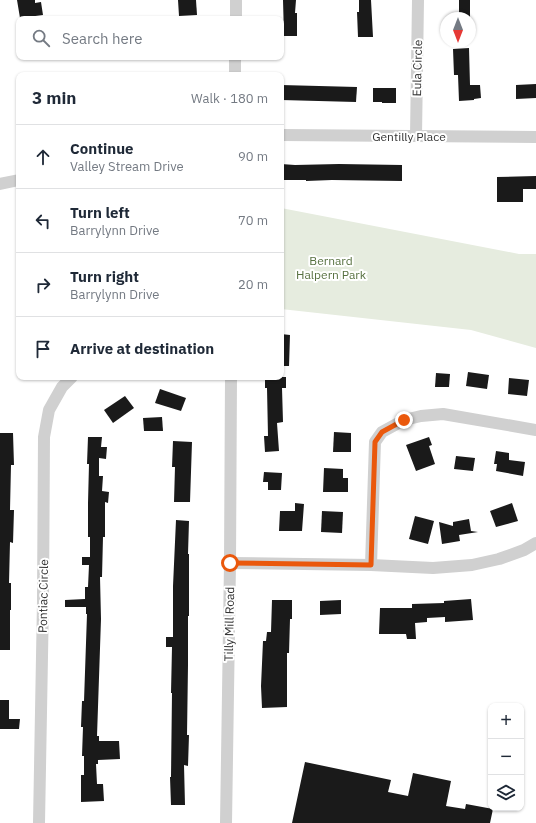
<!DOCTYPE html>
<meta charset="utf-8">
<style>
body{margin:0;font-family:"IBM Plex Sans",sans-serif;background:#f6f6f7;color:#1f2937}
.controls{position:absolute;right:12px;bottom:12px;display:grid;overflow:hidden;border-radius:8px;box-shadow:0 1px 3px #0004}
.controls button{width:36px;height:36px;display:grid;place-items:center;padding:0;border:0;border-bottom:1px solid #e0e1e3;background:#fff;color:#1f2937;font:20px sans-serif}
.compass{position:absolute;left:440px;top:12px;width:36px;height:36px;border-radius:50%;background:#fff;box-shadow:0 1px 3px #0004;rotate:180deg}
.stop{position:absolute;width:12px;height:12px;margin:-9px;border:3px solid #ea580c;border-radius:50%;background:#fff}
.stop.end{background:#ea580c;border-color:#fff;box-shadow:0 1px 4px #0008}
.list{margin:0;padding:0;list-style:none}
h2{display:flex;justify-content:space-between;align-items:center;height:52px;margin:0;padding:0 16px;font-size:17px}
h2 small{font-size:13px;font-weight:400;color:#747a83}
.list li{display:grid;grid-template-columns:26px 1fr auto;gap:12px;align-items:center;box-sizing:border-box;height:64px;padding:0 16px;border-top:1px solid #e0e1e3}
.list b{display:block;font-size:15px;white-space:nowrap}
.list p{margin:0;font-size:13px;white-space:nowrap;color:#747a83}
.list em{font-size:13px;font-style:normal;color:#747a83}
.icon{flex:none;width:22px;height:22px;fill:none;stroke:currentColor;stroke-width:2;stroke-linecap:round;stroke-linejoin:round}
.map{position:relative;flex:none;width:536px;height:823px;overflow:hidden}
.search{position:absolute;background:#fff;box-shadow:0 1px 3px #0004;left:16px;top:16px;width:268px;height:44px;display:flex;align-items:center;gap:10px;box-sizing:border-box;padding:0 14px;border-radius:8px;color:#747a83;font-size:15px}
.panel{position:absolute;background:#fff;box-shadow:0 1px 3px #0004;left:16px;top:72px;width:268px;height:308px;border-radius:8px}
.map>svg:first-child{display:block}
.green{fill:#e6ecdf}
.building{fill:#1a1a1a}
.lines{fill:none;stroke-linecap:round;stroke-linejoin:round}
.minor{stroke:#d0d0d0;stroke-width:12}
.route{stroke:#ea580c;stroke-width:5}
.labels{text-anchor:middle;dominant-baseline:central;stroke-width:4;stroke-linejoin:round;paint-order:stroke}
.street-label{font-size:12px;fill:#333;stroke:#fff}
.park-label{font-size:12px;fill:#56703f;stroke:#fff}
</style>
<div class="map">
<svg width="536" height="823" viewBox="0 0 536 823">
<rect width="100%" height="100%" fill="#fff"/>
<polygon class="green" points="281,208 519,254 536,254 536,348 471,330 281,309"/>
<g class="building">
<polygon points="17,0 35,0 35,3 41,2 43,15 20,18"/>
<polygon points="178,0 196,0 197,15 179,16"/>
<polygon points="283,0 296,0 295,13 297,13 297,36 284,36"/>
<polygon points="359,0 371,0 373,37 358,37 357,12 359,12"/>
<rect x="459" y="0" width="11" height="18"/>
<polygon points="469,48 470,85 480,85 481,98 474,99 474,100 459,101 458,75 454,75 453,49"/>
<polygon points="536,84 536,98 516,99 516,85"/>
<polygon points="281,85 357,87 356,102 281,100"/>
<polygon points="373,88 396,88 396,103 382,103 382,102 373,102"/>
<polygon points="281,164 295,165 339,164 402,165 402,181 332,180 306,181 306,180 281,180"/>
<polygon points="536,176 536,189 523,189 523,202 497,202 497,177"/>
<polygon points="281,334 290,335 289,366 281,366"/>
<polygon points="468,372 489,375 487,389 466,386"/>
<polygon points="436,373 450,374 449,387 435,387"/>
<polygon points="265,377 286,377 286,388 282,388 283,422 277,423 279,451 265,452 264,436 268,436 267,388 265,388"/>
<polygon points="509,378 529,380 527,396 508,394"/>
<polygon points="160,389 186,398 181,411 155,403"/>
<polygon points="125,396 134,408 113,423 104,410"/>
<polygon points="162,417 163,431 144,431 143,418"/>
<polygon points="334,432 351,433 351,452 333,452"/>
<polygon points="0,433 13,433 14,465 11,465 10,510 14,510 13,543 10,542 9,583 11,583 11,610 10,610 10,650 0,650"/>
<polygon points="88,437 102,437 101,447 107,447 106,459 99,458 99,476 103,476 102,491 109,492 108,503 105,502 105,537 103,537 102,577 100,577 101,619 97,736 99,736 99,741 119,741 120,759 98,760 98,764 96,764 97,784 103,784 104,801 81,802 81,775 84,775 84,756 82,756 83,727 81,727 82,701 84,701 87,614 86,614 86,607 65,607 65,600 85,599 85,587 88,587 89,565 82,565 82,557 90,557 90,537 88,537 88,503 89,464 87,464"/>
<polygon points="429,437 432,445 429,446 435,464 416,471 406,445"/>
<polygon points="173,441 192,442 190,502 174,502 175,467 172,467"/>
<polygon points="496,451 509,453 509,460 525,462 523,476 496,471 497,464 494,464"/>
<polygon points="456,456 475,458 473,471 454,469"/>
<polygon points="324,468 343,469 343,478 348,478 348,492 323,492"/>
<polygon points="264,472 282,473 281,490 268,490 268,482 263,482"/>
<polygon points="295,503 304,504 302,531 279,531 280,511 295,511"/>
<polygon points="512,503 518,521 496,527 490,511"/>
<polygon points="322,511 343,512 342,533 321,532"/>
<polygon points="415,516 434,521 428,544 409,539"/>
<polygon points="469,519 471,531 478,532 459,535 460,541 442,544 439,522 453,526 453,522"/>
<polygon points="176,520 189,521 188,554 189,554 189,616 188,616 188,665 187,735 189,735 188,766 184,765 185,805 171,805 170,777 171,777 172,693 171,693 172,647 166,647 166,637 173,637 173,586"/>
<polygon points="471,599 473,620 445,622 445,617 427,618 427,622 415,623 416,639 407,639 406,634 379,634 380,608 412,608 412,604 444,603 444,601"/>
<polygon points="272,600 292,600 292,619 290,619 289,653 287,653 287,707 262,708 261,686 263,641 266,641 267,632 271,632"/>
<polygon points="341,600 341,614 320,615 320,601"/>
<polygon points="0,700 9,700 9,719 20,719 19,729 0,729"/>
<polygon points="305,762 391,780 388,792 408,796 413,773 451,781 446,806 465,809 466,804 493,809 490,823 292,823"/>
</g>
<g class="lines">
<g class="minor">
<polyline points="236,0 236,19"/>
<polyline points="235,75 235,57"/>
<polyline points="281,135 536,137"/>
<polyline points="416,136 418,0"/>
<polyline points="0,184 19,180"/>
<polyline points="230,563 371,565 433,568 472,565 499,559 524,550 536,543"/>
<polyline points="371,565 375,442 382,432 404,420 421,416 443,414 536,430"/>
<polyline points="39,823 43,601 44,437 49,410 62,387 72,377"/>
<polyline points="226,823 230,563 231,377"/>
</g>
</g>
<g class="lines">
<polyline class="route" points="230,563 371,565 375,442 382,432 404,420"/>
</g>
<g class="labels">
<g class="street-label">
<text transform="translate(417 68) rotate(-89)">Eula Circle</text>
<text x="409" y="136">Gentilly Place</text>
<text transform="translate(43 596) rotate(-89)">Pontiac Circle</text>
<text transform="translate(229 624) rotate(-89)">Tilly Mill Road</text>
</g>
<g class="park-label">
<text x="331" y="260">Bernard<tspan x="331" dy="14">Halpern Park</tspan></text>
</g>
</g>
</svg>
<div class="controls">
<button>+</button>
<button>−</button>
<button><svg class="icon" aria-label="layers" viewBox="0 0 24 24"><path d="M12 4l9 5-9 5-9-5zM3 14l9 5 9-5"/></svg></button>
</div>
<svg class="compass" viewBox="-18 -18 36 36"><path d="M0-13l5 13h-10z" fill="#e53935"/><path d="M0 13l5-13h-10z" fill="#747a83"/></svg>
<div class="stop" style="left:230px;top:563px"></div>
<div class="stop end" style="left:404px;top:420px"></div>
<div class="search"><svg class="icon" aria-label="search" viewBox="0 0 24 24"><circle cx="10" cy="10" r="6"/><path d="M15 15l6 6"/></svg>Search here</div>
<section class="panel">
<h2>3 min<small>Walk · 180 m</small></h2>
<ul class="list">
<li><svg class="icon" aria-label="ahead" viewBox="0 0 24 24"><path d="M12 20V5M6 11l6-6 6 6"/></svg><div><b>Continue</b><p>Valley Stream Drive</p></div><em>90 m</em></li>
<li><svg class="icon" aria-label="left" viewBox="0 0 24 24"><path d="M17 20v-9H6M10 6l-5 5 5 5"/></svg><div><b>Turn left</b><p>Barrylynn Drive</p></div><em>70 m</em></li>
<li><svg class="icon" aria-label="right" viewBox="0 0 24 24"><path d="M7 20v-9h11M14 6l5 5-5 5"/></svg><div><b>Turn right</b><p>Barrylynn Drive</p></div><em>20 m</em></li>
<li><svg class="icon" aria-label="arrive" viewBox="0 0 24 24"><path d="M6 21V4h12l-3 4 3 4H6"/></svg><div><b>Arrive at destination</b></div></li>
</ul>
</section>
</div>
